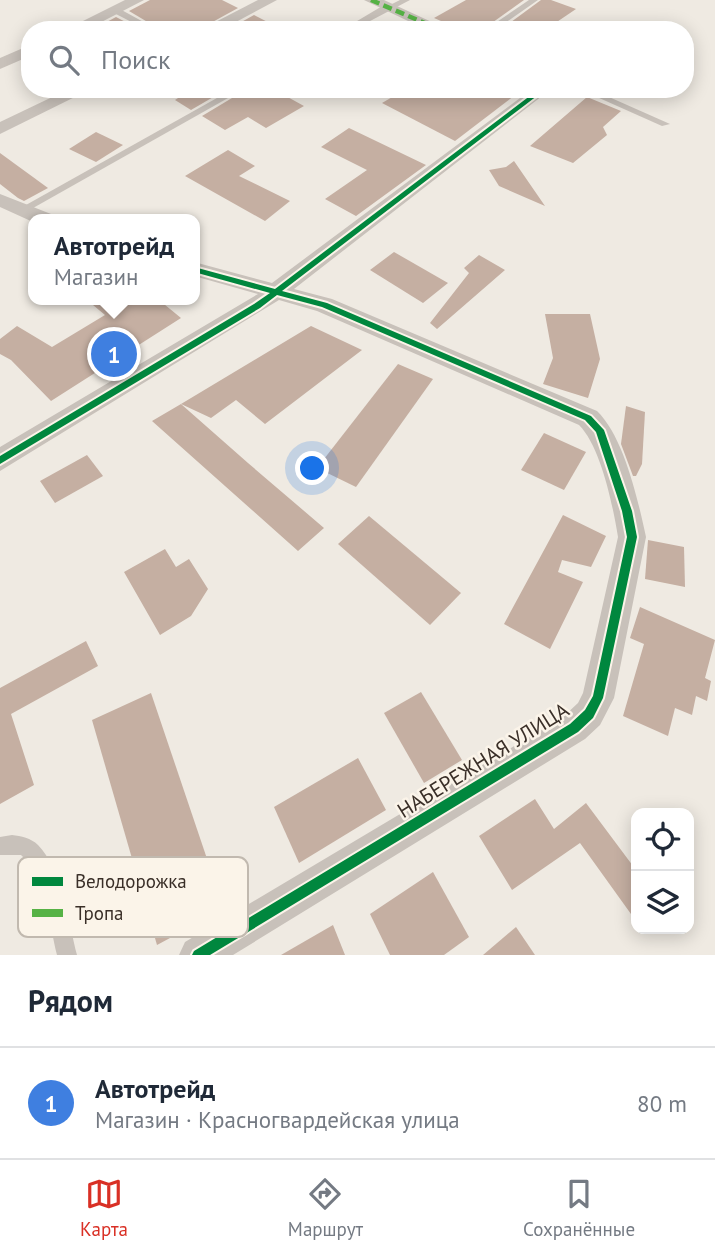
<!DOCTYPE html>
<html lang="ru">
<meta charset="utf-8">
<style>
body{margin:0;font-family:"PT Sans",sans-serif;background:#f6f6f7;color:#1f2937}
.controls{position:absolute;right:21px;bottom:21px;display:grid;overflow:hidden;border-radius:14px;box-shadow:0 4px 18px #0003}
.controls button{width:63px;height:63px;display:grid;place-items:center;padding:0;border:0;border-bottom:2px solid #e0e1e3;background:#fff;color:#1f2937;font:35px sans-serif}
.you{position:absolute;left:313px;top:469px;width:24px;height:24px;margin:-18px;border:5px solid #fff;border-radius:50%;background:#1a73e8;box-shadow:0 0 0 10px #1a73e833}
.badge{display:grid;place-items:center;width:46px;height:46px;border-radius:50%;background:#d93025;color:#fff;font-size:23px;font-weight:700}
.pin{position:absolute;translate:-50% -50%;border:4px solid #fff;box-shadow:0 2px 7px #0006}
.popup{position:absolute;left:28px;top:214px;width:172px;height:91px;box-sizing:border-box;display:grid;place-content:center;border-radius:14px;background:#fff;filter:drop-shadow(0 2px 5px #0005);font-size:23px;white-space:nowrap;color:#747a83}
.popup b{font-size:26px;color:#1f2937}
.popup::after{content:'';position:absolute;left:50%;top:100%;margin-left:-14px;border:14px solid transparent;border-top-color:#fff}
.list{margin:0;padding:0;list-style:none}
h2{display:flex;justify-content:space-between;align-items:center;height:91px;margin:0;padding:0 28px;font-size:30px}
h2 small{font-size:23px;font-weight:400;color:#747a83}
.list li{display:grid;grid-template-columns:46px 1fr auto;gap:21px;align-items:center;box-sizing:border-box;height:112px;padding:0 28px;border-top:2px solid #e0e1e3}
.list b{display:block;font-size:26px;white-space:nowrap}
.list p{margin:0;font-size:23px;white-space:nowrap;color:#747a83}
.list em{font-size:23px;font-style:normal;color:#747a83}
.icon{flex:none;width:38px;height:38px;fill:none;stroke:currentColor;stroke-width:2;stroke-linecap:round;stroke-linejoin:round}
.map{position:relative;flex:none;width:715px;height:955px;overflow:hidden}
.search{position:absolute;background:#fff;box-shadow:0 4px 18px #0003;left:21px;right:21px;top:21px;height:77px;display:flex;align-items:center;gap:18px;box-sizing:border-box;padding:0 24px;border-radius:28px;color:#747a83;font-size:26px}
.sheet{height:203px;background:#fff}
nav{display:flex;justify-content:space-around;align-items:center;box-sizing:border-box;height:98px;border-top:2px solid #e0e1e3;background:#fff;font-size:19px;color:#747a83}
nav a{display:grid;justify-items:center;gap:4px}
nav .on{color:#d93025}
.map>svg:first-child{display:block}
.building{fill:#c5afa2}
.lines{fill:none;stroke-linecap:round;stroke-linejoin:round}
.service{fill:#c8c1ba;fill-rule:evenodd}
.minor{fill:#c8c1ba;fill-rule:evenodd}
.quiet{stroke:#56b245;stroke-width:4.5;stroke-dasharray:9 4.5;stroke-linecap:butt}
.cycleway-casing{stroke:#fbf4e9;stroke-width:4}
.cycleway{fill:#00873e;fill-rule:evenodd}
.labels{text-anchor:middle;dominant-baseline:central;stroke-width:5;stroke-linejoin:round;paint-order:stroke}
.street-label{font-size:21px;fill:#3a2f28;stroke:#fbf4e9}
.key{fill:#fbf4e9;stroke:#c1b9af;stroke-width:2}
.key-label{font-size:19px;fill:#3a2f28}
</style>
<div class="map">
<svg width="715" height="955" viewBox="0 0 715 955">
<rect width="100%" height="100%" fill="#efeae2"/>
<g class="building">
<polygon points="150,0 222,0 238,8 198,30 161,30 129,11"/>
<polygon points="466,0 524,0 482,30 462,30 434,18"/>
<polygon points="541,0 551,0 576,9 545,30 500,30"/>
<polygon points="254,15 283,30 227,30"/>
<polygon points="116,17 141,30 92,30"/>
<polygon points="192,89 227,89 191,110 175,100"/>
<polygon points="247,89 273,89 304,106 266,128 248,117 225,130 202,116"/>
<polygon points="406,89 523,89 455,141 382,103"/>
<polygon points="587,97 621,111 603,127 607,135 573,163 530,146"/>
<polygon points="349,128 426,165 356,216 325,199 367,170 321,147"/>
<polygon points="96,132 123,145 96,162 69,149"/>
<polygon points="228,150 255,166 239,176 290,201 265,221 185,176"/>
<polygon points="0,153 48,188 24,201 18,198 0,184"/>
<polygon points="514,161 545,206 499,186 489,170 506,167"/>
<polygon points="394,252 448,283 423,303 370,270"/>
<polygon points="479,255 505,270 437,329 430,323 469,273 464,268"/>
<polygon points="87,300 159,300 181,318 51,401 11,360 0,354 0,339 17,326 52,347 105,315"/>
<polygon points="545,314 590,314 600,359 588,398 543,384 553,358"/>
<polygon points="311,326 362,350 265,424 236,400 211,418 181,404"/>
<polygon points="398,364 433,379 356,487 317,468"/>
<polygon points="181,404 248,463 324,528 298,551 152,421"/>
<polygon points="626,406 645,412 642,464 636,476 633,476 621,444"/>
<polygon points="544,433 586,452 564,490 521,470"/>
<polygon points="87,455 103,476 55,503 40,481"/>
<polygon points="563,515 606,536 591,567 562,560 558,572 583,582 550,649 504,624"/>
<polygon points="369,516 461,593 430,625 338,544"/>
<polygon points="648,540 684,547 685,587 645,579"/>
<polygon points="165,549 176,567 189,559 208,589 191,616 160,635 124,572"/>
<polygon points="640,607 715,640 705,678 711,681 707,701 696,696 692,715 675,708 668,736 623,716 644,644 630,638"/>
<polygon points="86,641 98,666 11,714 34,785 0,804 0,688"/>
<polygon points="421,692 462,760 424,783 384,713"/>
<polygon points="151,693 224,909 157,945 92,720"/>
<polygon points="358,758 386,810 299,863 274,807"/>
<polygon points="535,799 554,829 586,803 636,870 636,921 580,843 512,890 479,836"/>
<polygon points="433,872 469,937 444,955 390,955 370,914"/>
<polygon points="333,925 345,955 281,955"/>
<polygon points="516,927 535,955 483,955"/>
</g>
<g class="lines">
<g class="service">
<polygon points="400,0 410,0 353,30 342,30 384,5 390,5"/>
<polygon points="529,0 538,0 495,30 485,30"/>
<polygon points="112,8 118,8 158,30 147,30 112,12"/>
<polygon points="233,89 244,89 26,212 18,212 17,210"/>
<polygon points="579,89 591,89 670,124 662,126"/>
<path d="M12,835C21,836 31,838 38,845C61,868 69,924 77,955H57C49,924 47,878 21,855H0V837Z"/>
</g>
<g class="minor">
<polygon points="125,0 144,0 86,30 65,30"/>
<polygon points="258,0 277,0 221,30 200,30"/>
<polygon points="364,0 384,0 449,30 427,30"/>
<polygon points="30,45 30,56 0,69 0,58"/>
<polygon points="69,89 91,89 0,134 0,122"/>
<path d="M532,89H551L294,289L332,299L597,411C624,437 638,500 646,537L614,698L600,725L585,739L233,955H179L185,942L563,717L578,703L583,693L618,537C613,506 601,447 579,425L317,311L279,300L0,471V447L258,294L194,276V262L272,283Z"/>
<polygon points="0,194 51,214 54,219 33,219 33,222 0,207"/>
</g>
<polyline class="quiet" points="371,0 441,30"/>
<g class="cycleway-casing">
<polygon id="cycleway" points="539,89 546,89 282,291 327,303 591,416 604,430 632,511 637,537 603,698 593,718 578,732 210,955 192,955 194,951 570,724 585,710 593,696 627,537 622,511 596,432 585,420 322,307 277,295 260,308 0,464 0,456 254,304 270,293 194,272 194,267 275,289"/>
</g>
<use href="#cycleway" class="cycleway"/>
</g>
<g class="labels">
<g class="street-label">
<text transform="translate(483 760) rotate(-32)">НАБЕРЕЖНАЯ УЛИЦА</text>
</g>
</g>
<rect x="18" y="857" width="230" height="80" rx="10" class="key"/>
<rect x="32" y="877" width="31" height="9" fill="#00873e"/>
<rect x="32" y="909" width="31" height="8" fill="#56b245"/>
<g class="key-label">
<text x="75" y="888">Велодорожка</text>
<text x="75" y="920">Тропа</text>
</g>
</svg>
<div class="controls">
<button><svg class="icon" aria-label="locate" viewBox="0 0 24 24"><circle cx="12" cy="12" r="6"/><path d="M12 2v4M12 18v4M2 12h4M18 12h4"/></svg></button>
<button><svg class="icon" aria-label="layers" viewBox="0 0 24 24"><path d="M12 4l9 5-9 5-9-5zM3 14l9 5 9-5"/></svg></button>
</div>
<div class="you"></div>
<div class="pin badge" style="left:114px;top:354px;background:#3f7fe0">1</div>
<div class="popup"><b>Автотрейд</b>Магазин</div>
<div class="search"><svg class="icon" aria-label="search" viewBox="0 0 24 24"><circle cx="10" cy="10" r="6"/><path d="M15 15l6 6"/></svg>Поиск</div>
</div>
<section class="sheet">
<h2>Рядом<small></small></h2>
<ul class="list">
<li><span class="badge" style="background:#3f7fe0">1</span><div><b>Автотрейд</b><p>Магазин · Красногвардейская улица</p></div><em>80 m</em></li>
</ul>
</section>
<nav>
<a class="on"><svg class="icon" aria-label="map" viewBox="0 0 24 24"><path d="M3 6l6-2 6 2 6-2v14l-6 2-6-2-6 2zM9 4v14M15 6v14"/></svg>Карта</a>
<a><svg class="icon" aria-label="directions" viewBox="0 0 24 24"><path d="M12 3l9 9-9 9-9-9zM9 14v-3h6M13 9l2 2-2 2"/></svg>Маршрут</a>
<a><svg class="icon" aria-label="saved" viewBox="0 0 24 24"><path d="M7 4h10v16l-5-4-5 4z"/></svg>Сохранённые</a>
</nav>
